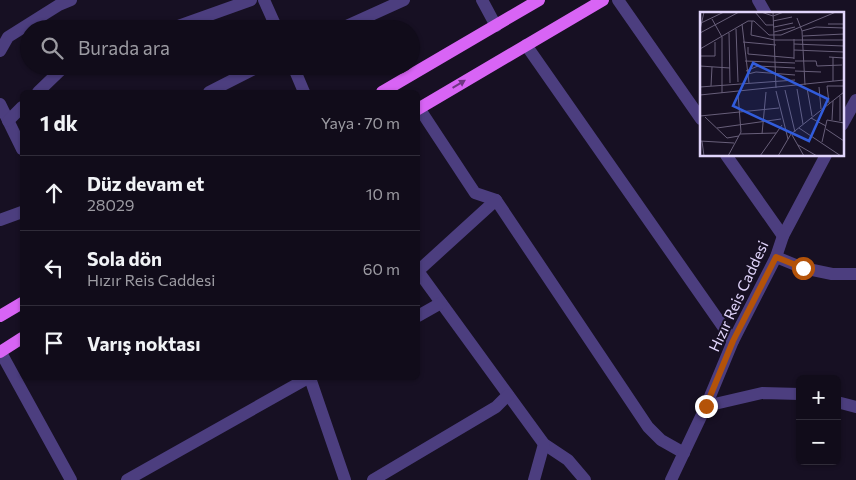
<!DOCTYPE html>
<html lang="tr">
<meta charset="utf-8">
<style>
body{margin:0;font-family:Commissioner,sans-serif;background:#1e1a27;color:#f1f3f6}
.controls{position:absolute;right:15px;bottom:15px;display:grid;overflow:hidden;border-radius:8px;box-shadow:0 1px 4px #0004}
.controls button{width:45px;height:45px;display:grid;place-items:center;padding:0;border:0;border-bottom:1px solid #302c39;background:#110c1a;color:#f1f3f6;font:25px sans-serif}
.stop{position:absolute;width:15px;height:15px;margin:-11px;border:4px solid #b45309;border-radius:50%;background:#fff}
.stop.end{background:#b45309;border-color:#fff;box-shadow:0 1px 5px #0008}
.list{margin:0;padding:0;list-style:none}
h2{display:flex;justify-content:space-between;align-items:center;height:65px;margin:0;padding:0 20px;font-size:21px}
h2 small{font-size:16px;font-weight:400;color:#9c9ba2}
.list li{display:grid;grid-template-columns:32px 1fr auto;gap:15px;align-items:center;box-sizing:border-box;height:75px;padding:0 20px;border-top:1px solid #302c39}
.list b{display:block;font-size:19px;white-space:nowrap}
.list p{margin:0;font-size:16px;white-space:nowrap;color:#9c9ba2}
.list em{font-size:16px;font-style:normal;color:#9c9ba2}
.icon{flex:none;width:28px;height:28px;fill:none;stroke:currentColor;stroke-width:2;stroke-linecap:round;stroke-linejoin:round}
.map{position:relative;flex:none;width:856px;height:480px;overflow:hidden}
.search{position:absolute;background:#110c1a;box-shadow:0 1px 4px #0004;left:20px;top:20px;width:400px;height:55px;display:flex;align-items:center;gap:12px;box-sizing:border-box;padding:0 18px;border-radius:28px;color:#9c9ba2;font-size:19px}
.panel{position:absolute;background:#110c1a;box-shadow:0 1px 4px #0004;left:20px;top:90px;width:400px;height:290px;border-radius:8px}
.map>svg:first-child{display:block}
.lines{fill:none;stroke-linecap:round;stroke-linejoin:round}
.minor{stroke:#4c3e7f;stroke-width:12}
.major{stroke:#d864f5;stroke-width:12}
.oneway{fill:#6e3682}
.route{stroke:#b45309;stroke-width:6}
.labels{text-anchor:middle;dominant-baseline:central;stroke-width:4;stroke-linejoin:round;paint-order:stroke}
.street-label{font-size:15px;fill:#e1d5fc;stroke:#171023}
.inset-road{fill:none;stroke:#685f7a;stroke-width:1}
.view{fill:#315cdc;fill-opacity:0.15;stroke:#315cdc;stroke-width:2.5}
.inset-edge{fill:none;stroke:#e1d5fc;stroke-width:2.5}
</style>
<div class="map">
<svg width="856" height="480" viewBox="0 0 856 480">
<rect width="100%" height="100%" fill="#171023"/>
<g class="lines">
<g class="minor">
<polyline points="264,0 277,29"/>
<polyline points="482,0 496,26"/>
<polyline points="618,0 701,119"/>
<polyline points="758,0 766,14"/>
<polyline points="170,29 251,0"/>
<polyline points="340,29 404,0"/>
<polyline points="526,45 733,341"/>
<polyline points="0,51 8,37 59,5 71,0"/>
<polyline points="293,66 304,92"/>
<polyline points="38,92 65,66"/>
<polyline points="209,92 260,66"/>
<polyline points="0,104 22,149"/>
<polyline points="419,108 475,193 496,200 648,427 661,440 684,453"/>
<polyline points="8,121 22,107"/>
<polyline points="842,125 856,100"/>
<polyline points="726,155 783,236"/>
<polyline points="0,220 22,212"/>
<polyline points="776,257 803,268 832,274 856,274"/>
<polyline points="418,271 544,444 568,460 585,480"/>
<polyline points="418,271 496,200"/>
<polyline points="418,316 441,303"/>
<polyline points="0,351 71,480"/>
<polyline points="310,378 345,480"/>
<polyline points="837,402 856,407"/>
<polyline points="706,406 762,393 800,394"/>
<polyline points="127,480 308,378"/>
<polyline points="373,480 496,407 508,395"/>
<polyline points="534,480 544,444"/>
<polyline points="671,480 706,406 733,341 776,257 783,236 826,155"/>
</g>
<g class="major">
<polyline points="382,92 539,0"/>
<polyline points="418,109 603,0"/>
<polyline points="0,316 22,303"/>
<polyline points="0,352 22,338"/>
</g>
</g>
<defs><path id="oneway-solid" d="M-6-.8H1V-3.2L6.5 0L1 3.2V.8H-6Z" transform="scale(1.25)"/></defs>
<use class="oneway" href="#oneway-solid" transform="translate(459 84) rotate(-31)"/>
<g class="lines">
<polyline class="route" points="706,406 733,341 776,257 803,268"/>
</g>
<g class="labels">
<g class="street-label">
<text transform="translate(738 296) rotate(-65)">Hızır Reis Caddesi</text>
</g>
</g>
<g transform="translate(700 12)">
<rect width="144" height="144" fill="#171023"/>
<path class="inset-road" d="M55,0L66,13H73M61,0L73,4L84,0M73,0L76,76M87,0H108M97,6L102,19L105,73M12,7L22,25V81M52,9L51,23L75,28H144M73,9L92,5M1,11L24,0M42,12L49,71M128,12H144M74,15L93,11M36,17L38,70M0,18L4,0M102,19L116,15L144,16M74,20L95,15M0,21L39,0M29,21L30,71M103,24L144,22M94,27V47M0,30V58M43,30L76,33M94,32L144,34M48,35V42L94,46M0,37L48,9H54L69,23H81L136,0M94,38L144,40M0,44H15V30M129,45L144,46M133,45V69M45,49L95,51M95,49H116L117,54L142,53M0,54L30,56M46,59L58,54L95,56M95,59L121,60M48,62L56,60L95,63M11,74L12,55M127,74L129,91M127,74H144M0,75L95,68M119,75L121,97M107,76L112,104M97,77L103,112M85,78L95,120M76,79L88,127M0,83L144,68M0,104L79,96M5,105L27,126L39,124M111,106L126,114M132,108L133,89M140,109V84M17,116L81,107M99,116L141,144M126,117L144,129M144,120V136M40,122L76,121M62,122L66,80M92,123L104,144M0,129L34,131M2,129L4,144M122,130L127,108L144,111M98,133L117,144M28,144L41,120L38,82M60,144L82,113M78,144L91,122L144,80"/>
<path class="view" d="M53,51L128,87L109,129L33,94Z"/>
<rect width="144" height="144" class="inset-edge"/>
</g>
</svg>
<div class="controls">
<button>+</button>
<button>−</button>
</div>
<div class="stop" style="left:803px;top:268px"></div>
<div class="stop end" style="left:706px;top:406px"></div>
<div class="search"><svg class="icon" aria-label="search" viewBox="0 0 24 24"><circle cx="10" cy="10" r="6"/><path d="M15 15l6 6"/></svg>Burada ara</div>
<section class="panel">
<h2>1 dk<small>Yaya · 70 m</small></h2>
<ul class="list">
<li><svg class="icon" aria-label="ahead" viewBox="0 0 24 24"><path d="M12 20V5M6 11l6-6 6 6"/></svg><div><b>Düz devam et</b><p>28029</p></div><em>10 m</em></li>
<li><svg class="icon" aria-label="left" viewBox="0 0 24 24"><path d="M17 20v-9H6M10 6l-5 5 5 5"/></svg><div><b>Sola dön</b><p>Hızır Reis Caddesi</p></div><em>60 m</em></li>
<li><svg class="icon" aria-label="arrive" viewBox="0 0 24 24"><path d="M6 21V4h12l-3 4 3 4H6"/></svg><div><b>Varış noktası</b></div></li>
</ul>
</section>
</div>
